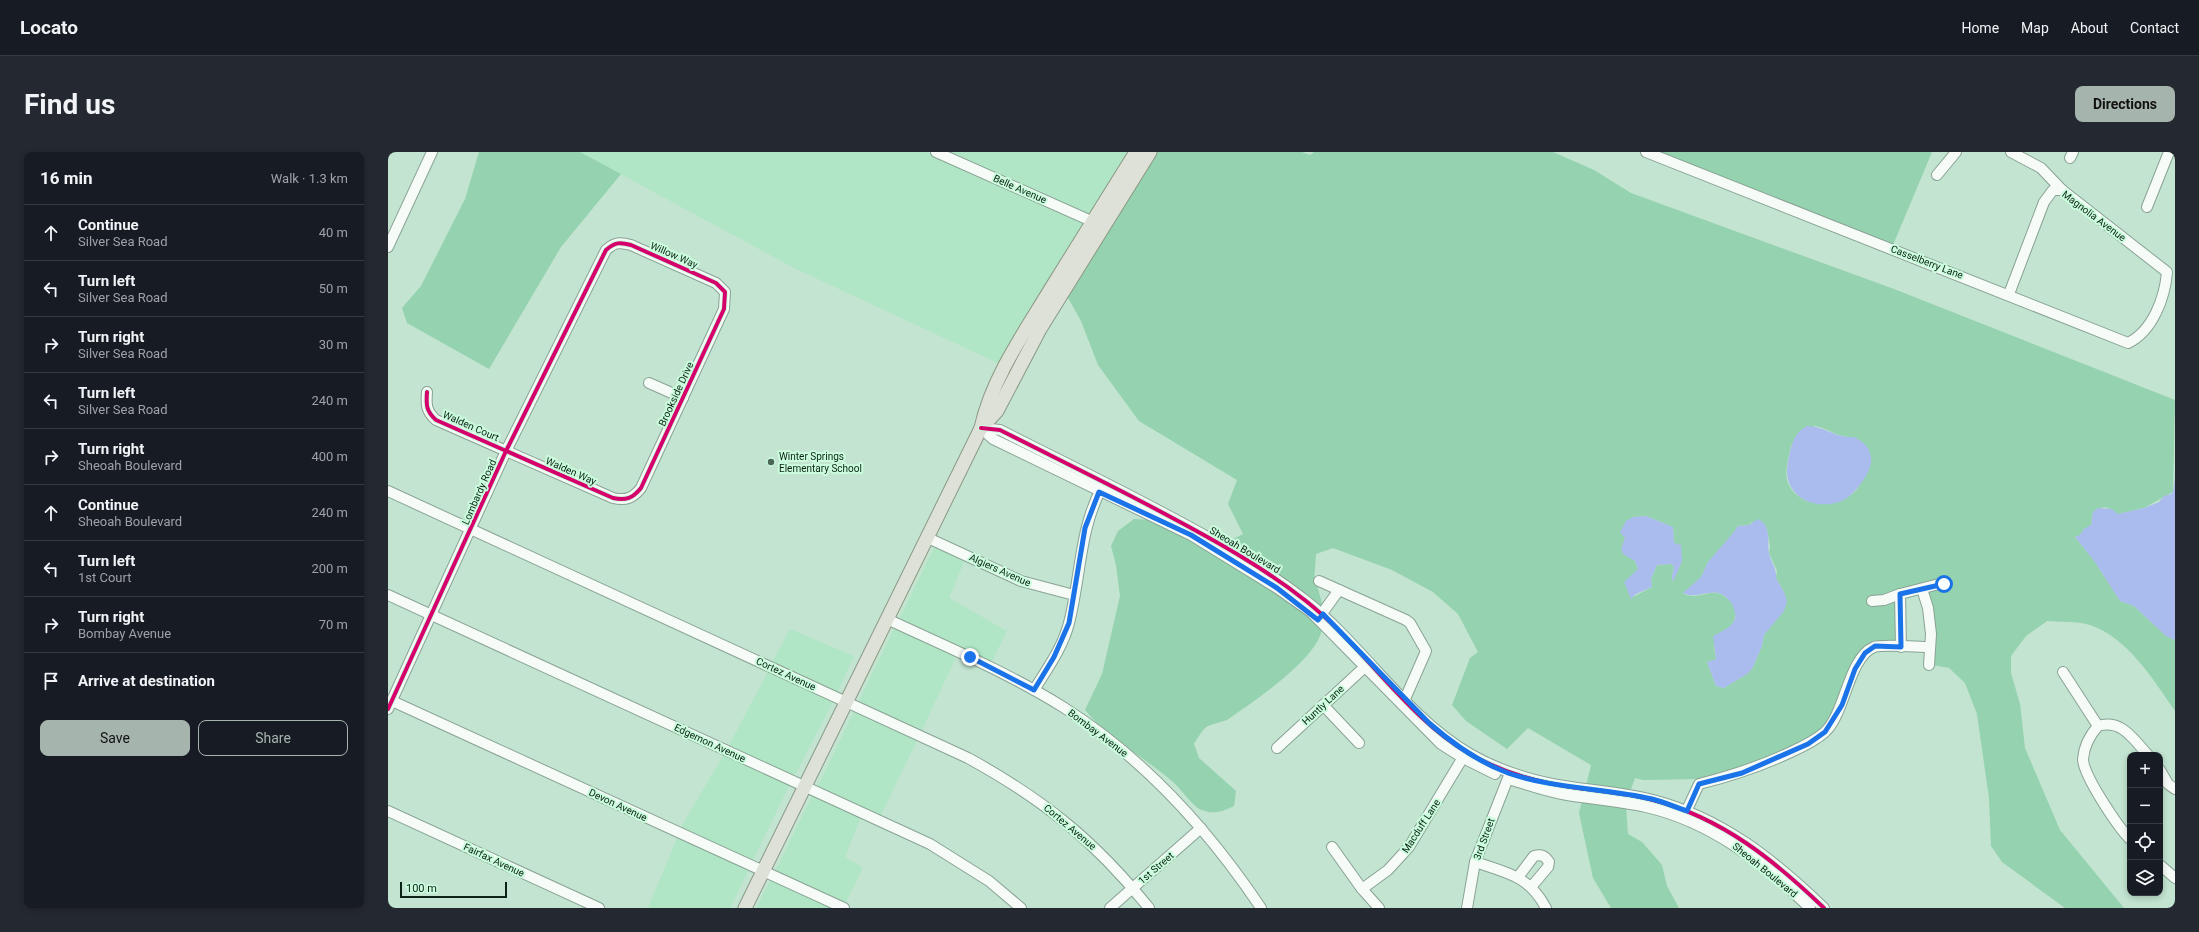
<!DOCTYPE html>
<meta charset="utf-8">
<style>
body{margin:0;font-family:Roboto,sans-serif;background:#242831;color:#f1f3f6}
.controls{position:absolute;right:12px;bottom:12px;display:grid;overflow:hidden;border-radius:8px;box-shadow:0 2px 6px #0003}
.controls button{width:36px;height:36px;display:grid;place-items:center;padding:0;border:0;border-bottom:1px solid #363941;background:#171b24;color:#f1f3f6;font:20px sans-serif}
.scale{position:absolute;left:12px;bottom:10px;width:107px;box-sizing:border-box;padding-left:4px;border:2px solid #0a2315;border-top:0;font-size:11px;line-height:14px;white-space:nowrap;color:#0a2315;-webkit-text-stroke:3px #cbfcde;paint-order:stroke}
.stop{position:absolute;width:12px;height:12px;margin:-9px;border:3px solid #1a73e8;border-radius:50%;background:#fff}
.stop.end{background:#1a73e8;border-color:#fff;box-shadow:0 1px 4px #0008}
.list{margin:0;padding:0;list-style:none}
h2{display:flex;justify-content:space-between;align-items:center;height:52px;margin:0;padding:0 16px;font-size:17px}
h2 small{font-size:13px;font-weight:400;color:#9ea1a6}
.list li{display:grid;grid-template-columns:26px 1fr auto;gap:12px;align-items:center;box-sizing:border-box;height:56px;padding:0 16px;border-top:1px solid #363941}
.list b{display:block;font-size:15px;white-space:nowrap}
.list p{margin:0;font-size:13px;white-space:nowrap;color:#9ea1a6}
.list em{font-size:13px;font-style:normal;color:#9ea1a6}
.actions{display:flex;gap:8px;padding:12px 16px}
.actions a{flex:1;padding:9px 0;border:1px solid #a6b4ae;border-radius:8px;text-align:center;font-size:14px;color:#a6b4ae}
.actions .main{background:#a6b4ae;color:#111}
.icon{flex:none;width:22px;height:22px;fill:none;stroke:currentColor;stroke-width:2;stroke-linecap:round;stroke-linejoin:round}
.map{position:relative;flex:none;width:1787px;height:756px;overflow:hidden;border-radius:8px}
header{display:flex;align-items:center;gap:24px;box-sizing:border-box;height:56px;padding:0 20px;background:#171b24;border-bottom:1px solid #363941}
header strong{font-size:19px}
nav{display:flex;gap:22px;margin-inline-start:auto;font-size:14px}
.intro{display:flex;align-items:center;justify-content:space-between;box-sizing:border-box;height:96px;padding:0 24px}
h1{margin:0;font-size:28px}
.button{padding:10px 18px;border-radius:8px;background:#a6b4ae;color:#111;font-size:14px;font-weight:700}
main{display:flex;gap:24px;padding:0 24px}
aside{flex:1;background:#171b24;border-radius:8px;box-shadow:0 2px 6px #0003}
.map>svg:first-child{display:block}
.built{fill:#b0e6c6}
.green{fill:#95d2af;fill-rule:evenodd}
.water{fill:#aabbed}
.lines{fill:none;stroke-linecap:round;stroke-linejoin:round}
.minor-casing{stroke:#89a394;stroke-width:12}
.major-casing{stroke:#8a9983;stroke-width:15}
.minor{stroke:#f6fbf8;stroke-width:10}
.major{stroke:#dee1d7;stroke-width:13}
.cycleway-casing{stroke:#cbfcde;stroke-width:6}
.cycleway{stroke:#d6006c;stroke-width:4}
.route{stroke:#1a73e8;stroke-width:5}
.poi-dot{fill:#4a6756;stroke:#cbfcde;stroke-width:1.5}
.labels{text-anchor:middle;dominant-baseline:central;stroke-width:4;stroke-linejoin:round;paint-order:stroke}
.street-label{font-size:10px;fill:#0a2315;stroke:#cbfcde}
.poi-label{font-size:10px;fill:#0a2315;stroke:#cbfcde;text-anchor:start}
</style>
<header>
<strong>Locato</strong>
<nav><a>Home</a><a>Map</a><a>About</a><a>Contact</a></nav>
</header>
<div class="intro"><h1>Find us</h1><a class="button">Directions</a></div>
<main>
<aside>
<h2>16 min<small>Walk · 1.3 km</small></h2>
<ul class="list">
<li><svg class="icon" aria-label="ahead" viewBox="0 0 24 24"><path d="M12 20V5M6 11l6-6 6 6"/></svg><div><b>Continue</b><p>Silver Sea Road</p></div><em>40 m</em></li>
<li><svg class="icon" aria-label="left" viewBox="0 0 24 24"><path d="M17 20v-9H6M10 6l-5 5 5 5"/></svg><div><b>Turn left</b><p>Silver Sea Road</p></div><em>50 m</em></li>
<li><svg class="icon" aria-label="right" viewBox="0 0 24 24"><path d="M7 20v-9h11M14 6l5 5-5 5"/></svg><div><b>Turn right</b><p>Silver Sea Road</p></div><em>30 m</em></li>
<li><svg class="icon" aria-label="left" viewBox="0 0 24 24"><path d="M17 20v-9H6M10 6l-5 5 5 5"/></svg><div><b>Turn left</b><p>Silver Sea Road</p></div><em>240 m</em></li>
<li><svg class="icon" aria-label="right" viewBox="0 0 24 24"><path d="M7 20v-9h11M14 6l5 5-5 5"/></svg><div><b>Turn right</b><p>Sheoah Boulevard</p></div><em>400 m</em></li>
<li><svg class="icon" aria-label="ahead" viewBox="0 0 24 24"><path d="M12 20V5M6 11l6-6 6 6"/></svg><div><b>Continue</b><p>Sheoah Boulevard</p></div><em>240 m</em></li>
<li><svg class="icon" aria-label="left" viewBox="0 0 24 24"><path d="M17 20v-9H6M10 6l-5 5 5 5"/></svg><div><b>Turn left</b><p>1st Court</p></div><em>200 m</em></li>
<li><svg class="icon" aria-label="right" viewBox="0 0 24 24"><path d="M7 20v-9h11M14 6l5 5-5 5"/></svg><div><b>Turn right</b><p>Bombay Avenue</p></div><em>70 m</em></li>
<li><svg class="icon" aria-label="arrive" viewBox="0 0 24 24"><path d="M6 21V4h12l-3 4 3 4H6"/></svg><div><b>Arrive at destination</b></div></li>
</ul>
<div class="actions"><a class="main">Save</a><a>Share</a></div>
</aside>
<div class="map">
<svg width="1787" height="756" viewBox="0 0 1787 756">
<rect width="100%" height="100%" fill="#c2e4d0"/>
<g class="built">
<polygon points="192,0 539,0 697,70 612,212 406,116"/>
<polygon points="557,0 739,0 701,64"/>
<polygon points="547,394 576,410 561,446 619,479 603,511 511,468"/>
<polygon points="507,475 583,510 568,505 533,580 470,551"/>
<polygon points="402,477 466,504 449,541 384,511"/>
<polygon points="381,518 446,548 406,625 340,595"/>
<polygon points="467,557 530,586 492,665 429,636"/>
<polygon points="336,602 402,632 364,710 292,677"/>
<polygon points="425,642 473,664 457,705 475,716 457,752 387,720"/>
<polygon points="290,684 361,717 342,756 260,756"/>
<polygon points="383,727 447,756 368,756"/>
</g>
<g class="green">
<polygon points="91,0 192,0 233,22 173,95 101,217 19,171 14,156 33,134 77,47"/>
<path d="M769,0H914L922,3L926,0H1165L1206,18L1243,41L1506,137L1787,248L1785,340L1756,356L1730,362C1717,357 1722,351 1705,360L1703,374L1696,377L1692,383L1687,385L1707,410L1732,449L1746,454L1778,484L1787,488V559C1765,527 1740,486 1702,473C1689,469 1672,470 1659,469L1638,484L1623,504V521L1632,552L1637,596L1672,678L1736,756H1677L1614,710L1603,694L1601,646L1589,562L1577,531L1561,516L1545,513L1539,440L1560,434L1558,427L1508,438L1495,444L1479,445L1481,453L1497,451L1508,447L1509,491H1487L1434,577L1418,589L1376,608L1314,627L1255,628L1247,626L1242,640L1198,634L1203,613L1140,576L1119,597L1078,569L1064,553L1082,506L1090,500L1070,462L1045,440L1004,418L945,396L928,402L926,431L929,433L935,455L934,457L837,391L855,382L840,352L849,328L751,269L710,213L693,169L679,144ZM1427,274C1443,277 1448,286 1466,285L1480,297C1478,307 1475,329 1470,336C1454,356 1413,358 1401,333C1395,321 1401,306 1403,294ZM1258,364L1285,375L1286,392L1292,395L1294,409L1285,429L1284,424L1286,416L1284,412L1269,413L1263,427L1264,435L1243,446L1240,427L1250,418L1247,409L1233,397L1245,365ZM1364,370L1379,377L1382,394L1381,401L1389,419L1388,426L1397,442L1398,450L1396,459L1376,483L1374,494L1364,517L1359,522L1336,536L1328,534L1319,510L1328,507L1326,495C1330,489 1332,483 1336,479C1339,476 1343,474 1345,471C1348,465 1348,458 1345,453C1327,427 1312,452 1295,441L1313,425L1320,410L1346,380L1350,374L1361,373Z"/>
<polygon points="1268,0 1544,0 1505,93"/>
<path d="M746,367L762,368L801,387L853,417L920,463L934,476C931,506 866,549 842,566C835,571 823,571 817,576C813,580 809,587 806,592L811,606L848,639L846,654C835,659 826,663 814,658C806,656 793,637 786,631C758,606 719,586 697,558L714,522L732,444L728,413L723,394L730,379Z"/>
<polygon points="1194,649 1238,655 1240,682 1254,690 1274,713 1279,734 1291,756 1223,756 1205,726 1191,661"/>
</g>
<g class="water">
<path d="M1419,274C1440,275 1446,286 1466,285C1474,289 1482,295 1483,305C1486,318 1466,344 1454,349C1425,360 1393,343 1400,310C1403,295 1405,281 1419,274Z"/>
<polygon points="1787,325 1787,488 1778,484 1746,454 1732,449 1707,410 1687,385 1692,383 1696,377 1703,373 1705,360 1710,356 1724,357 1730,362 1756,356 1771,350 1776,344 1783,342 1785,340"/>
<polygon points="1258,364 1285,375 1286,391 1293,393 1294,409 1285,430 1284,424 1286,416 1284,412 1269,413 1263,427 1264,435 1248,442 1243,447 1236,430 1250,417 1247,409 1235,402 1233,397 1237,386 1232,380 1238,369 1245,365"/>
<path d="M1370,367C1384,374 1379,389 1381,401C1383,411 1389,416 1388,426L1397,442L1399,450L1396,459L1376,483L1374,494L1364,517L1359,522L1336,536L1328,534L1319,510L1328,507L1325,484C1334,479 1350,473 1347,461C1346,455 1344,451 1340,447C1326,432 1311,449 1295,441L1313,425L1320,410L1346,380L1350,374L1361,373Z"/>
</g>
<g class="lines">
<g class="minor-casing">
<g id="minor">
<polyline points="548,0 710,72"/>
<path d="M1258,0L1740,191C1765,179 1777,145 1779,120L1674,38H1665L1656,50L1621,142"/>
<polyline points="1623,0 1653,16 1674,38"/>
<polyline points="1682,6 1685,0"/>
<polyline points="1549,23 1568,0"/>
<polyline points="1759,55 1781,0"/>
<polyline points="0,95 44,0"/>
<polyline points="261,231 295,246"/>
<path d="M593,276L612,278C667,306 723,333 777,362C826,388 875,415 918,449C975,494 1019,566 1082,602C1113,620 1148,630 1183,635C1210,639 1239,641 1265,648C1334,666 1386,708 1436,756"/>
<polyline points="593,276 605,287 803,383 889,436 923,460 1053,592 1075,606 1107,622"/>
<path d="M0,339L580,606C655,647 707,689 761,756"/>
<polyline points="540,386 633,429 686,443"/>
<polyline points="931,429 1018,468 1022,471 1038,499 1017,547"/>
<polyline points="1534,437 1540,456 1543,482 1541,513"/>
<polyline points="1512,442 1513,495"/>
<polyline points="0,443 542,692 601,729 633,756"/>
<polyline points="1484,449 1496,448 1512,442 1555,431"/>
<path d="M499,467C559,495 619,520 675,555C756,606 820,677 873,756"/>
<polyline points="930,467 951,438"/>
<polyline points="1675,520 1710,574"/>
<path d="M646,538C659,517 675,495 681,471C693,425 691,378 714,335"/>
<polyline points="4,549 456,756"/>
<polyline points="935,553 971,591"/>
<path d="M0,557L118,299L218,98C227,90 232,90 243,93L328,131L337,140L336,157L253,336C245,346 238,349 225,346L48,268C38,259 38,253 39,240"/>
<polyline points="889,596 981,511"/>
<polyline points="1772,618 1780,632 1787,637"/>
<path d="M1124,628C1140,633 1157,639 1174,642C1202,647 1230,649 1258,655C1324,670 1375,711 1422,756"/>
<polyline points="0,659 211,756"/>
<path d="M1296,664L1311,632C1343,624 1373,614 1403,600C1414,595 1427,589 1437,580C1458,560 1460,506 1486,495C1494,492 1530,495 1541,495"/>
<path d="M1742,687C1730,675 1695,623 1695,607C1696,594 1702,583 1710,574C1734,567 1745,587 1760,603"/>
<polyline points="944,695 974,737 991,756"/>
<path d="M1087,710C1120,721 1141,724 1158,756"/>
<polyline points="1772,713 1787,726"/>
<path d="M1130,725L1146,704C1154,702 1157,704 1161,710L1160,715L1144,734"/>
<polyline points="974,737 1000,718 1021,695 1077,602"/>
<polyline points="722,756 813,676"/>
<polyline points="1079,756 1087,710 1122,621"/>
</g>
</g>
<g class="major-casing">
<g id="major">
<polyline points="593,276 609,259 652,177 762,0"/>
<path d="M357,756L593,276C604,226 636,181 662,138C691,92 719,46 748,0"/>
</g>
</g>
<use href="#minor" class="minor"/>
<use href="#major" class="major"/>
<g class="cycleway-casing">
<g id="cycleway">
<path d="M593,276L612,278C667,306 723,333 777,362C826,388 875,415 918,449C975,494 1019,566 1082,602C1113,620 1148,630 1183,635C1210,639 1239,641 1265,648C1334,666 1386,708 1436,756"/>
<path d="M0,557L118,299L218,98C227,90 232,90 243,93L328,131L337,140L336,157L253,336C245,346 238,349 225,346L48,268C38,259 38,253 39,240"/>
</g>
</g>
<use href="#cycleway" class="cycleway"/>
</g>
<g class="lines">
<path class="route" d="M582,505L646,538L666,505L681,471L697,376L711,340L803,383L889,436L930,468L935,462L1041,571C1065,592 1090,610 1120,621C1166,637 1217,636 1264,647C1276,650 1287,655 1299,659L1311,632L1354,621L1420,592L1437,580L1454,553L1467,517L1477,501L1487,494L1513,495L1512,442L1556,432"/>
</g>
<circle class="poi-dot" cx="383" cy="310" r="4"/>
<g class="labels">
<g class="street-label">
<text transform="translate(632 37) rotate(24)">Belle Avenue</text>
<text transform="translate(1706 64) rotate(37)">Magnolia Avenue</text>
<text transform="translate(286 103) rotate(24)">Willow Way</text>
<text transform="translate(1539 110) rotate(21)">Casselberry Lane</text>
<text transform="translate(288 242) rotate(-65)">Brookside Drive</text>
<text transform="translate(83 274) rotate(24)">Walden Court</text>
<text transform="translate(183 319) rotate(24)">Walden Way</text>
<text transform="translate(91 340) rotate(-66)">Lombardy Road</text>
<text transform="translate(857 398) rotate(31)">Sheoah Boulevard</text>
<text transform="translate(612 418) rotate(24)">Algiers Avenue</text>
<text transform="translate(398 522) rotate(25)">Cortez Avenue</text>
<text transform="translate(935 553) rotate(-43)">Huntly Lane</text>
<text transform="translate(710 581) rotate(37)">Bombay Avenue</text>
<text transform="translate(322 591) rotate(25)">Edgemon Avenue</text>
<text transform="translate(230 653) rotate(25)">Devon Avenue</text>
<text transform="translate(1033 674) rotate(-57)">Macduff Lane</text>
<text transform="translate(682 675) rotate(40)">Cortez Avenue</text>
<text transform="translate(1096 687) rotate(-70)">3rd Street</text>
<text transform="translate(106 708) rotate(25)">Fairfax Avenue</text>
<text transform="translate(768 716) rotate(-41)">1st Street</text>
<text transform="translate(1377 718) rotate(39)">Sheoah Boulevard</text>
</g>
<g class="poi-label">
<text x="391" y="304">Winter Springs<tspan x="391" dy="12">Elementary School</tspan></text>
</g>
</g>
</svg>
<div class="controls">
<button>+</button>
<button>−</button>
<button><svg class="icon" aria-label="locate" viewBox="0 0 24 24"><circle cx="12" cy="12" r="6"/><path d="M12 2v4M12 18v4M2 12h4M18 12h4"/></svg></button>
<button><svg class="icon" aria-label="layers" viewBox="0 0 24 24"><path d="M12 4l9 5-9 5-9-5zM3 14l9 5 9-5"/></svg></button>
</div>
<div class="scale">100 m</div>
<div class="stop" style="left:1556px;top:432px"></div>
<div class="stop end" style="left:582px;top:505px"></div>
</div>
</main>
